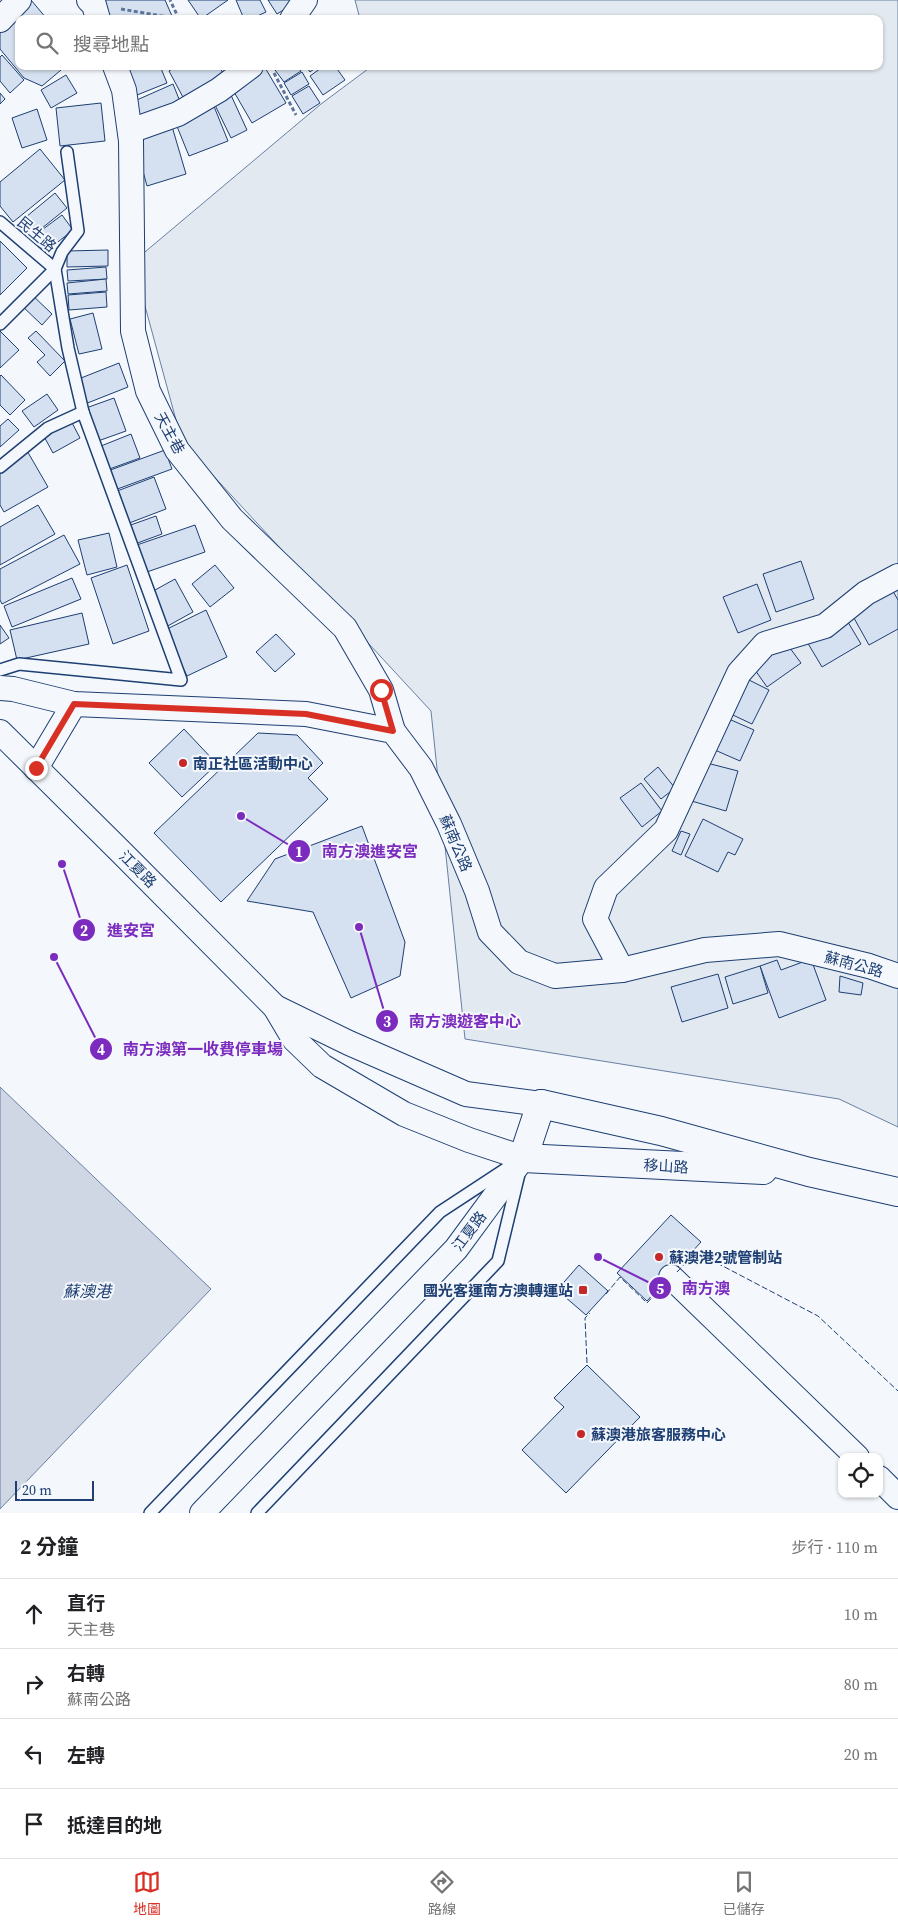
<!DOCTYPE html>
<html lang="zh-TW">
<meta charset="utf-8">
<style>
body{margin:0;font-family:"Source Serif 4","Noto Sans TC",serif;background:#f6f6f6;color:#202124}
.controls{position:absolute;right:15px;bottom:15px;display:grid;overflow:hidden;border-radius:10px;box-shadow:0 1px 4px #0004}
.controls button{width:45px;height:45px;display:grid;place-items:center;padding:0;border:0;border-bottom:1px solid #e0e0e0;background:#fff;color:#202124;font:25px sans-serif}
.scale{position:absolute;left:15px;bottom:12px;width:79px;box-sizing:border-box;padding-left:5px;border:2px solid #1d3f73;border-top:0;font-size:14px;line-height:18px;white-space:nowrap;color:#1d3f73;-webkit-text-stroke:4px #f4f7fb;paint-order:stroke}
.stop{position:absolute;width:15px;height:15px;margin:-11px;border:4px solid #d93025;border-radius:50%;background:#fff}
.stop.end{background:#d93025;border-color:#fff;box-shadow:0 1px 5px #0008}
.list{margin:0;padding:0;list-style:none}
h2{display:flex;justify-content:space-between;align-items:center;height:65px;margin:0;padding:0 20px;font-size:21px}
h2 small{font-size:16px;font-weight:400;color:#757577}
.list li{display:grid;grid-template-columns:32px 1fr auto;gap:15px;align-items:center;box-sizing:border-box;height:70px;padding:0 20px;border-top:1px solid #e0e0e0}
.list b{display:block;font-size:19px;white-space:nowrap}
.list p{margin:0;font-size:16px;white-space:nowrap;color:#757577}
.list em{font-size:16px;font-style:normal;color:#757577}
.icon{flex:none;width:28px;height:28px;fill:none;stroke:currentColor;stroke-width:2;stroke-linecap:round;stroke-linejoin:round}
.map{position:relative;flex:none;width:898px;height:1513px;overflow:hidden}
.search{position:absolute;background:#fff;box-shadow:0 1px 4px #0004;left:15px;right:15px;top:15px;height:55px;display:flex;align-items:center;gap:12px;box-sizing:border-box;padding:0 18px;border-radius:10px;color:#757577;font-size:19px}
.sheet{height:345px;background:#fff}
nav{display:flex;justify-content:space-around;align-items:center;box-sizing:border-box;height:70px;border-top:1px solid #e0e0e0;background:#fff;font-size:14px;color:#757577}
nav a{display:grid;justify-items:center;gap:2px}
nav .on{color:#d93025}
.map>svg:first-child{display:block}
.green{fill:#e3e9f0;stroke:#687fa3}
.water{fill:#cfd7e4;stroke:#687fa3}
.building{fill:#d5e0f0;stroke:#1d3f73}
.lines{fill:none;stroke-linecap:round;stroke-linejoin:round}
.lane-casing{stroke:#1d3f73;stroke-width:14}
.street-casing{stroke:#1d3f73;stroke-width:26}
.secondary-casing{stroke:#1d3f73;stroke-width:30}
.primary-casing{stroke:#1d3f73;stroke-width:30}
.path{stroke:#5e769c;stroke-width:3;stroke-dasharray:4 2.5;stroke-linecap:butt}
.lane{stroke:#f4f7fb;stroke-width:11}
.street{stroke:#f4f7fb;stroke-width:24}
.secondary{stroke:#f4f7fb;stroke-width:28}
.primary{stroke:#f4f7fb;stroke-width:28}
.fence{stroke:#1d3f73;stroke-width:1;stroke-dasharray:6 2.5;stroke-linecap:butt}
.route{stroke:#d93025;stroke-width:6}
.poi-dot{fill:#c62828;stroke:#f4f7fb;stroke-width:2}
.labels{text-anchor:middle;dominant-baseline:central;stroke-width:4;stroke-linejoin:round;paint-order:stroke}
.street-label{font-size:15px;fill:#1d3f73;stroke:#f4f7fb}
.poi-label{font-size:15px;font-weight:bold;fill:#1d3f73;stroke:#f4f7fb;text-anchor:start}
.water-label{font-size:16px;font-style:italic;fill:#1d3f73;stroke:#f4f7fb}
.leader{fill:none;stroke:#7b2cbf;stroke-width:2}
.callout-dot{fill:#7b2cbf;stroke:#f4f7fb;stroke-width:2}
.mark-label{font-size:15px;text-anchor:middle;font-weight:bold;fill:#fff}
.callout-label{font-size:16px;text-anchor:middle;font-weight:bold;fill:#7b2cbf;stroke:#f4f7fb;stroke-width:4;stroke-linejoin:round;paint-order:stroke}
</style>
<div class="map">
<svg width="898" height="1513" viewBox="0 0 898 1513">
<rect width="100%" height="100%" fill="#f4f7fb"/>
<polygon class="green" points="355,0 898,0 898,1127 839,1099 465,1039 431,711 182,442 133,262 321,104 372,66 879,66 879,19 360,19"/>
<polygon class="water" points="0,1087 211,1289 0,1509"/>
<g class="building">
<polygon points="29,0 31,0 47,19 19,19 19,66 61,66 61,70 42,86 24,78 0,49 0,24"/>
<polygon points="92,0 165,0 172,16 165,19 99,19"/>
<polygon points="188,0 228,0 201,19"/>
<polygon points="236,0 260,0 266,12 251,19 244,19"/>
<polygon points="268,0 299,0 277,14"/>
<polygon points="2,55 24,80 10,93 0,81 0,57"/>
<polygon points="108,66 160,66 167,83 122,101"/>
<polygon points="177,66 219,66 226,79 185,101 169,71"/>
<polygon points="261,66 264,66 286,103 252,123 230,85"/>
<polygon points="281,66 298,66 301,71 284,82 275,70"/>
<polygon points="306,66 318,66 310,72"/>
<polygon points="324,66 335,66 345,80 323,95 310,76"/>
<polygon points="302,72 309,84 291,95 284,83"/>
<polygon points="66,75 77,93 51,108 41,90"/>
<polygon points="173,84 181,104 138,123 130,103"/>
<polygon points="309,86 320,103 303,114 292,96"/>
<polygon points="0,93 5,99 0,104"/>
<polygon points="230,93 247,130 231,138 213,101"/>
<polygon points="101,103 105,141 60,146 56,108"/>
<polygon points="213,104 228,141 189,156 174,119"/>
<polygon points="37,109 47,140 22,148 12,118"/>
<polygon points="171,123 186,174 147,186 133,135"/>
<polygon points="40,149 65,180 13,222 0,206 0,182"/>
<polygon points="55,193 67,208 26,241 15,226"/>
<polygon points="62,215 73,230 39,257 27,241"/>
<polygon points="0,241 27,268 0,295"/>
<polygon points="108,250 108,266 67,267 67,251"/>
<polygon points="106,267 107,279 68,281 67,270"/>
<polygon points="106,279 107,291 68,294 67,283"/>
<polygon points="106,292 107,307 69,310 68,295"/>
<polygon points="30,293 52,314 42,325 20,304"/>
<polygon points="93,313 102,349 79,354 70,319"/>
<polygon points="0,331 19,350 0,368"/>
<polygon points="36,331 65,361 50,376 37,362 45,355 28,338"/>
<polygon points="119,363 128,387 85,404 76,380"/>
<polygon points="1,375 25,400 10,415 0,405 0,376"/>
<polygon points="47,394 58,410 34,427 22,411"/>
<polygon points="114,398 126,431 98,441 86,408"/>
<polygon points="69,417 80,438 53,453 41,431"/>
<polygon points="8,419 19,430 0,447 0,426"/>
<polygon points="131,434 140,458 104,471 96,448"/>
<polygon points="26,449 48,487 4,512 0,505 0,464"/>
<polygon points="165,450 172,469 112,491 105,472"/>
<polygon points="154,477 166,509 124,525 112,493"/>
<polygon points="38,505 55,534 0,565 0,527"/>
<polygon points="156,516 162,534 132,545 125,527"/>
<polygon points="195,525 205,552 141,574 131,547"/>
<polygon points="109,533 117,567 87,575 78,540"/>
<polygon points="64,535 80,564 2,604 0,600 0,569"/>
<polygon points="801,561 814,599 776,612 763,574"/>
<polygon points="127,565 149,631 113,644 91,578"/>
<polygon points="215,565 234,588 210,607 192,584"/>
<polygon points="72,578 81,599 12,627 4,606"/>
<polygon points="175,579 193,612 164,628 146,595"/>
<polygon points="886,579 898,600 898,629 869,645 845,602"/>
<polygon points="757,584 771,620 738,633 723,597"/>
<polygon points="839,607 861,644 822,667 800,630"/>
<polygon points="206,610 227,657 187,676 165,630"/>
<polygon points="82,613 89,644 17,660 10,630"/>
<polygon points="0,625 9,638 0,644"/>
<polygon points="276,634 295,654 275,672 256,652"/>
<polygon points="781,636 801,663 767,687 748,660"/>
<polygon points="735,673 769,690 752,724 718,708"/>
<polygon points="722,716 754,730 740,761 708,747"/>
<polygon points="184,729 217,764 182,797 149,763"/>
<polygon points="258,733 297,735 323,763 308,778 328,799 221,902 154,833"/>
<polygon points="699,761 738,771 726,811 688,800"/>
<polygon points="658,767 675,788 661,799 644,779"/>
<polygon points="641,783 662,811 642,827 620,798"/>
<polygon points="703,819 743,839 735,855 728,852 718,872 685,856"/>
<polygon points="362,826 405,942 400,976 351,998 313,912 247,901 275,859"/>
<polygon points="681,831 690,834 681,855 672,851"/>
<polygon points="811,959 826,1000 779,1018 760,966 777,960 781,970"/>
<polygon points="760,966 768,993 733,1004 725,977"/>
<polygon points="718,974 728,1008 682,1022 671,987"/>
<polygon points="840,976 863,983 861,995 839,992"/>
<polygon points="671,1215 701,1242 647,1301 617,1273"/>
<polygon points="579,1265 608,1291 586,1315 557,1290"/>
<polygon points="587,1365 640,1417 566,1493 522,1450 564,1407 554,1398"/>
</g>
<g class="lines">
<g class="lane-casing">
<g id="lane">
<polyline points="0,222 55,269"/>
<polyline points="0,324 55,269"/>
<polyline points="0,467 48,428 83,412"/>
<polyline points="0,670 19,664 181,680 83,412 68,348 55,269 62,252 78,231 67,152"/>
<polyline points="150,1513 440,1212 507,1168"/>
<polyline points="257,1513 498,1261 519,1174"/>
</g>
</g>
<g class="street-casing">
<g id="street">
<polyline points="89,0 94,5 98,19"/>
<polyline points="292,19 305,0"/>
<polyline points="0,20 19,0"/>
<polyline points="115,66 124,90 131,141 133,331 148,391 177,450 232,519 345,628 381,690 393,731"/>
<polyline points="130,131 178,114 219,90 251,66"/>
<polyline points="0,688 13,689 74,704 306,714 393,731 421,768 449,824 477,891 490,932 519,962 555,976 622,970 705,950 779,944 869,966 898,976"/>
<polyline points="0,732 121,852 275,1007 294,1039 322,1066 404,1114 469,1140 523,1158 456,1249 202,1513"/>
<polyline points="36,768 74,704"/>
<polyline points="622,970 595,919 606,888 666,830 739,673 765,644 825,626 866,593 898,576"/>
<polyline points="275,1007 349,1043 466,1094 541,1104"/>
<polyline points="671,1277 857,1457"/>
<polyline points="879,1478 898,1497"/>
</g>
</g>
<g class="secondary-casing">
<polyline id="secondary" points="523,1158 541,1104"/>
</g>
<g class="primary-casing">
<g id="primary">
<polyline points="541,1104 661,1131 809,1172 898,1192"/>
<polyline points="523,1158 763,1170"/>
</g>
</g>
<g class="path">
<polyline points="121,9 179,19 170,0"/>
<polyline points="274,73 296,115"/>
</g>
<use href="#lane" class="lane"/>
<use href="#street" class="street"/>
<use href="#secondary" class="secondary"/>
<use href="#primary" class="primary"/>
<g class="fence">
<polyline points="677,1272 696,1252 818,1316 898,1391"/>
<polyline points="606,1294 620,1277 647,1303 666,1282"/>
<polyline points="587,1363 585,1318 590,1313"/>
</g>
</g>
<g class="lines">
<polyline class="route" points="36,768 74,704 306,714 393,731 381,690"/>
</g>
<g class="poi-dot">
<circle cx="183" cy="763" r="5"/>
<circle cx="659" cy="1257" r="5"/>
<rect x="578" y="1285" width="10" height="10" rx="2.5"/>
<circle cx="581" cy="1434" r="5"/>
</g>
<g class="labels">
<g class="street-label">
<text transform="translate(37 234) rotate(40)">民生路</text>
<text transform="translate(170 433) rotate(61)">天主巷</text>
<text transform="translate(456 843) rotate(67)">蘇南公路</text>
<text transform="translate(138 869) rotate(45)">江夏路</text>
<text transform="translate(854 964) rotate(15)">蘇南公路</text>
<text transform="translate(666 1166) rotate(3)">移山路</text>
<text transform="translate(469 1231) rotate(-53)">江夏路</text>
</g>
<g class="poi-label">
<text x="193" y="763">南正社區活動中心</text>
<text x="669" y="1257">蘇澳港2號管制站</text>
<text x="573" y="1290" text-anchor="end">國光客運南方澳轉運站</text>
<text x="591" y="1434">蘇澳港旅客服務中心</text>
</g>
<g class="water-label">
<text x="87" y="1291">蘇澳港</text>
</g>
</g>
<path class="leader" d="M241 816L299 851M62 864L84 930M359 927L387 1021M54 957L101 1049M598 1257L660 1288"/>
<g class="callout-dot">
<circle cx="241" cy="816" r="5"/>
<circle cx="62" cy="864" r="5"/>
<circle cx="359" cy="927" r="5"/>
<circle cx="54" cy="957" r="5"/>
<circle cx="598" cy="1257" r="5"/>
<circle cx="299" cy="851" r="12"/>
<circle cx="84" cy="930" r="12"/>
<circle cx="387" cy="1021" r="12"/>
<circle cx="101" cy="1049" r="12"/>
<circle cx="660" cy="1288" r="12"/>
</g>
<g class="mark-label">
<text x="299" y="857">1</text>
<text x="84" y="936">2</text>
<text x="387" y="1027">3</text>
<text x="101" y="1055">4</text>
<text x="660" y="1294">5</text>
</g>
<g class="callout-label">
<text x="370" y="857">南方澳進安宮</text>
<text x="131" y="936">進安宮</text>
<text x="465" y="1027">南方澳遊客中心</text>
<text x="203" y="1055">南方澳第一收費停車場</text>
<text x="706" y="1294">南方澳</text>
</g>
</svg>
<div class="controls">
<button><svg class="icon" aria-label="locate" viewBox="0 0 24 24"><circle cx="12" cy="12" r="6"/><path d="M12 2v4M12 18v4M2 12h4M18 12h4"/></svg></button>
</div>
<div class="scale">20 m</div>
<div class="stop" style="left:381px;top:690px"></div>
<div class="stop end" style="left:36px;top:768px"></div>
<div class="search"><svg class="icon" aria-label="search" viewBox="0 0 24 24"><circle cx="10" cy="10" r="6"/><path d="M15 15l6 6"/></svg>搜尋地點</div>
</div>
<section class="sheet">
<h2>2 分鐘<small>步行 · 110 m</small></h2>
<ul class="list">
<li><svg class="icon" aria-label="ahead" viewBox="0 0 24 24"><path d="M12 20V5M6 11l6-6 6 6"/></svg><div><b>直行</b><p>天主巷</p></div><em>10 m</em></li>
<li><svg class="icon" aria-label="right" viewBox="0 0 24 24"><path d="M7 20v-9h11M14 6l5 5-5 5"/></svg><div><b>右轉</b><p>蘇南公路</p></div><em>80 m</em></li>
<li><svg class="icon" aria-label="left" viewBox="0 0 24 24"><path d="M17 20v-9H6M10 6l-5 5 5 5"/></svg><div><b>左轉</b></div><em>20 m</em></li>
<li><svg class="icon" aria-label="arrive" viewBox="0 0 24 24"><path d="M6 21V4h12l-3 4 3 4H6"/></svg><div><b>抵達目的地</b></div></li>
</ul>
</section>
<nav>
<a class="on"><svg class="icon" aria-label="map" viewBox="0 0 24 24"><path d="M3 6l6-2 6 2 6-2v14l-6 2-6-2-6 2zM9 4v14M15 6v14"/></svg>地圖</a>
<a><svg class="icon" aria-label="directions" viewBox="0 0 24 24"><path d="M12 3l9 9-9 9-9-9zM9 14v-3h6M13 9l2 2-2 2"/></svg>路線</a>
<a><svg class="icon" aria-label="saved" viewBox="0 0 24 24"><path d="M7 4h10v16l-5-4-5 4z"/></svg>已儲存</a>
</nav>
